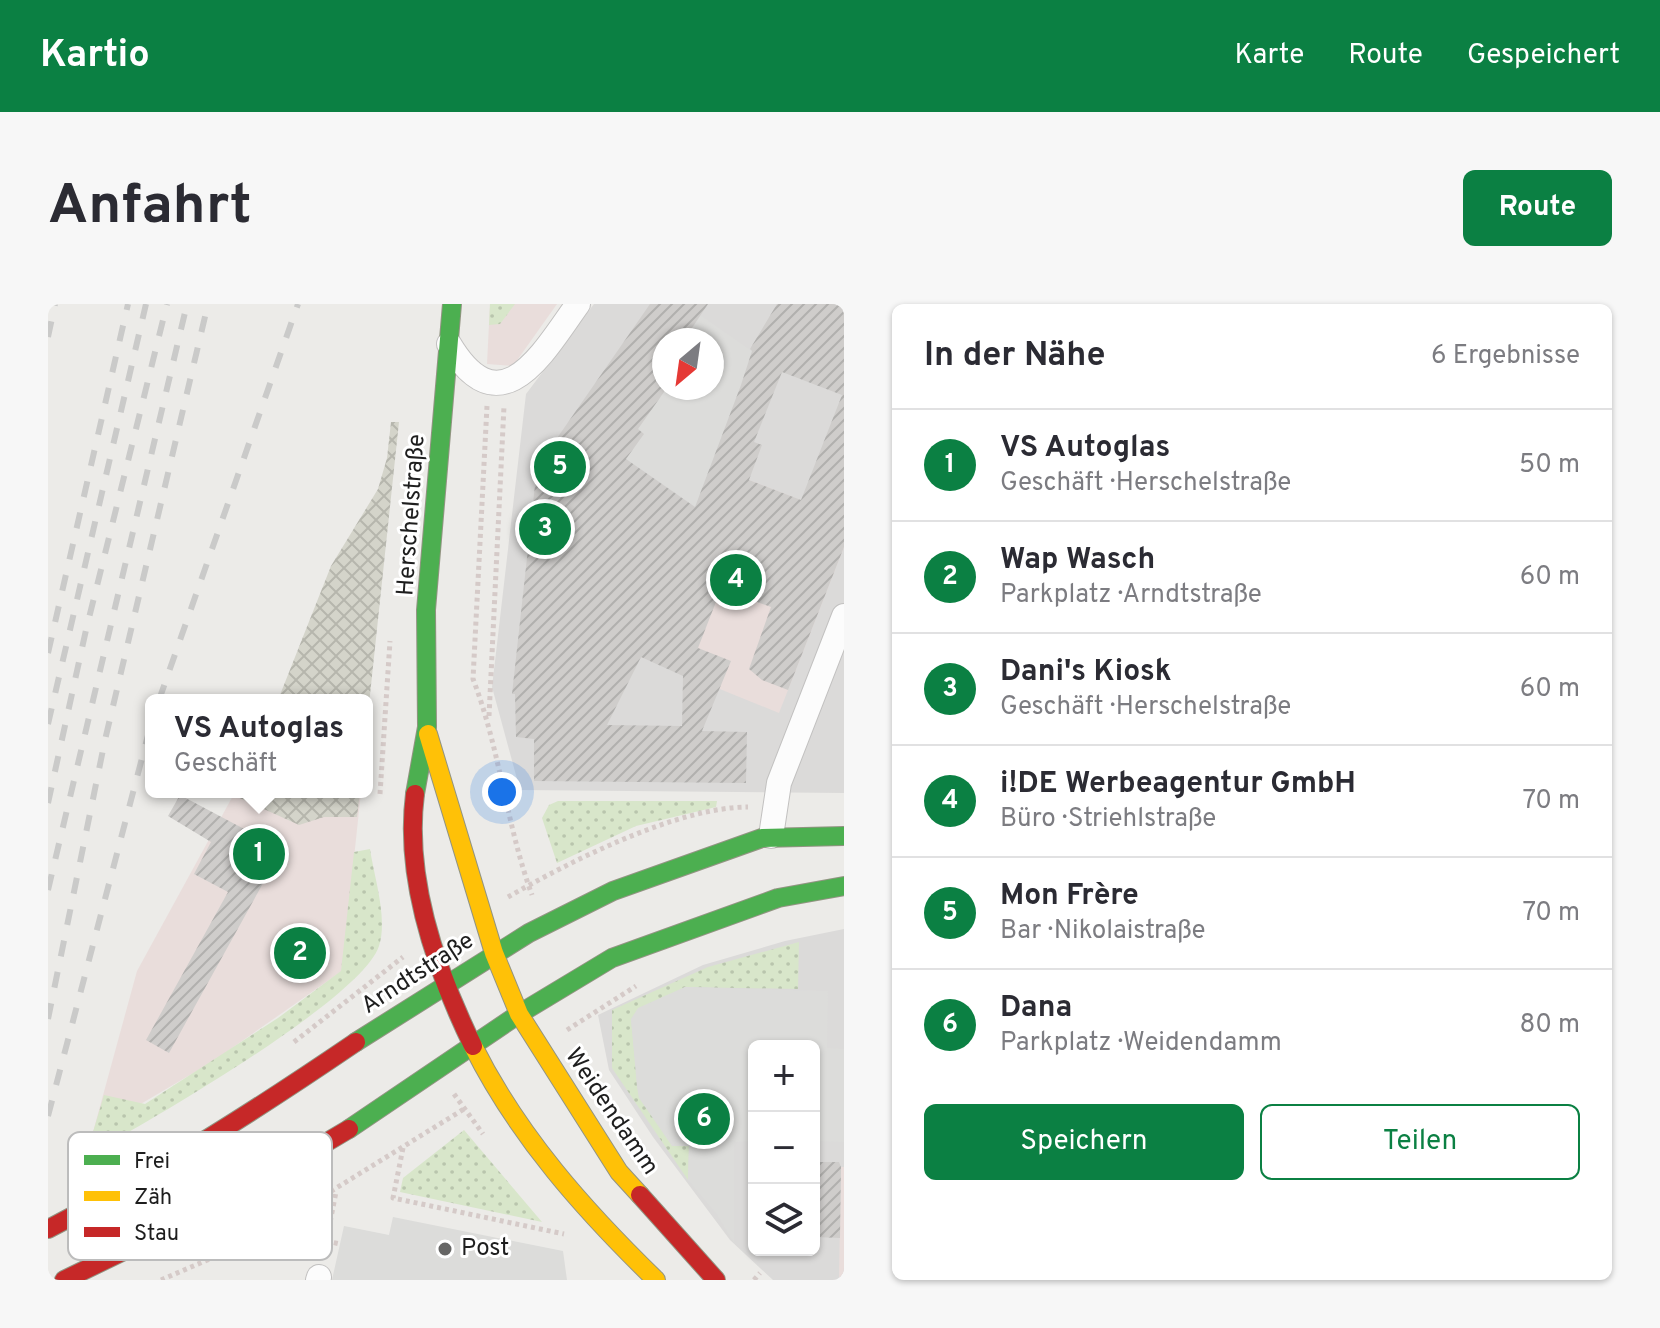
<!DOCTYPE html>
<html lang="de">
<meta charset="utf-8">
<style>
body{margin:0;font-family:Overpass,sans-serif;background:#f7f7f7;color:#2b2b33}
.controls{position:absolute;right:24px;bottom:24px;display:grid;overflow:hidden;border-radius:12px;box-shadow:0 2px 6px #0004}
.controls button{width:72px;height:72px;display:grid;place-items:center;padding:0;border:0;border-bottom:2px solid #e1e1e2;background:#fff;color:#2b2b33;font:40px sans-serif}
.compass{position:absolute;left:604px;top:24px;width:72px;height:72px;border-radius:50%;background:#fff;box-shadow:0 2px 6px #0004;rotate:209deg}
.you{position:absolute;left:454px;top:488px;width:28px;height:28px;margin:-20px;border:6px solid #fff;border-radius:50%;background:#1a73e8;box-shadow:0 0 0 12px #1a73e833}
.badge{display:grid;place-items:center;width:52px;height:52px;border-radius:50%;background:#0b8043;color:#fff;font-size:26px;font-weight:700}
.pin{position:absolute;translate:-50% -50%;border:4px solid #fff;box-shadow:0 2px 8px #0006}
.popup{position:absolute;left:97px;top:390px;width:228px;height:104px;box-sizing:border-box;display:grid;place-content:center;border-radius:12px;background:#fff;filter:drop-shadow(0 2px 6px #0005);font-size:26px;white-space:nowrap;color:#7c7c81}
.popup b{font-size:30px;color:#2b2b33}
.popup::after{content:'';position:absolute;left:50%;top:100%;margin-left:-16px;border:16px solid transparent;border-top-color:#fff}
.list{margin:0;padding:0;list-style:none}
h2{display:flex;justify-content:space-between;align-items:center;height:104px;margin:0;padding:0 32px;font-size:34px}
h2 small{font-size:26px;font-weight:400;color:#7c7c81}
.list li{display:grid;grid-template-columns:52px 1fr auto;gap:24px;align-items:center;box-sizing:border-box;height:112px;padding:0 32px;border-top:2px solid #e1e1e2}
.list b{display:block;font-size:30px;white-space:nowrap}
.list p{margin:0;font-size:26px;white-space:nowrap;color:#7c7c81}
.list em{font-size:26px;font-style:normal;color:#7c7c81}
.actions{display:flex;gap:16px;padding:24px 32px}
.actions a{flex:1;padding:18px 0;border:2px solid #0b8043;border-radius:12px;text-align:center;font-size:28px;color:#0b8043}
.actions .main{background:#0b8043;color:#fff}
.icon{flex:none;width:44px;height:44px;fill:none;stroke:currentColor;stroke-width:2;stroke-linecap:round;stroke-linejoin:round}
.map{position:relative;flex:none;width:796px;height:976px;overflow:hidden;border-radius:12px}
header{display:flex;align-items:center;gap:48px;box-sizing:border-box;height:112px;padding:0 40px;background:#0b8043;color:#fff}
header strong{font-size:38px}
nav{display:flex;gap:44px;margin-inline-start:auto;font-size:28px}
.intro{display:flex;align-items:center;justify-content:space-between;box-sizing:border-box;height:192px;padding:0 48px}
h1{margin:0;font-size:56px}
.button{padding:20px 36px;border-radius:12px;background:#0b8043;color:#fff;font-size:28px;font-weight:700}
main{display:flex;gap:48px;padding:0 48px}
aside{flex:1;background:#fff;border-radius:12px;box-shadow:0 2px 6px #0004}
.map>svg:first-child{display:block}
.residential{fill:#dbdad9;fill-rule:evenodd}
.commercial{fill:#e9dddb}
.construction{fill:url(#construction-cross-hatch)}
.grass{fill:url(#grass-dots)}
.parking{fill:#dcdcda}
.building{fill:url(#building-hatch);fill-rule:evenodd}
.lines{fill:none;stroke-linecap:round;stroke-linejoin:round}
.street-casing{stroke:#c2c1c0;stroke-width:26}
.fast-casing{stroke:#929482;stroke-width:20}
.slow-casing{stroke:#929482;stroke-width:20}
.jam-casing{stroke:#929482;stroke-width:20}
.path{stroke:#d5cac8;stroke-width:5;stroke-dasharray:4 4;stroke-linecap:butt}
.street{stroke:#fcfcfc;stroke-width:24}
.fast{stroke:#4caf50;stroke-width:18}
.slow{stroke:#ffc107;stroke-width:18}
.jam{stroke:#c62828;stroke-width:18}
.rail{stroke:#cacac9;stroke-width:6;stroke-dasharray:16 16;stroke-linecap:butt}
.poi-dot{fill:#666665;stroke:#fff;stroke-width:3}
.labels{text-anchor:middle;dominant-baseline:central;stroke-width:6;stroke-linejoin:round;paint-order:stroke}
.street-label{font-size:24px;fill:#1e1e1e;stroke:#fff}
.poi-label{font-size:24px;fill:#1e1e1e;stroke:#fff;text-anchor:start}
.key{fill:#fff;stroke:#bcbcbc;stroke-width:2}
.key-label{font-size:22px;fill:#1e1e1e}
</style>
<header>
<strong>Kartio</strong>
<nav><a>Karte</a><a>Route</a><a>Gespeichert</a></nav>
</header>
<div class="intro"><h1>Anfahrt</h1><a class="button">Route</a></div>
<main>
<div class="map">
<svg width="796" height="976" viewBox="0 0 796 976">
<defs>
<pattern id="construction-cross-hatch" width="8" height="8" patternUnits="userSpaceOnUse" patternTransform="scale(2)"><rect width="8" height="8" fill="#d4d4ca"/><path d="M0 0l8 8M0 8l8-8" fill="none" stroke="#b6b6ad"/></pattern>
<pattern id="grass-dots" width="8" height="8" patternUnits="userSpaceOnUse" patternTransform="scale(2)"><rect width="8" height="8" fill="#d8e6ca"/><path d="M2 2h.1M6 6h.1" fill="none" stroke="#b9c5ad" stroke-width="1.8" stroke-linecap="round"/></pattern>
<pattern id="building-hatch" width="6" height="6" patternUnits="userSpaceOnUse" patternTransform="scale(2)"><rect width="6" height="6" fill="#cfcdcb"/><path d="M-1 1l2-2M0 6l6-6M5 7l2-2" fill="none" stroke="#b1b0ae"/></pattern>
</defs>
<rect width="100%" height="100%" fill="#ecebe8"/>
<g class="residential">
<path d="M546,0H796V489L472,486L444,383L478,90ZM616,36H664V84H616Z"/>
<path d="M796,625V976H725L682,936L605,833L561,766L550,711L655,661L737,637ZM706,742H766V946H706Z"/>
</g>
<g class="commercial">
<polygon points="442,0 509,0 465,62 439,60"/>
<polygon points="701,176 796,213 796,243 731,409 593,353"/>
<polygon points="187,488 313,488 294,667 164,758 45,828 89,667"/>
<polygon points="793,863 796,863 796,973 791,973"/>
</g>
<g class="construction">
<polygon points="343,118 351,118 319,419 319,396 230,396 283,262 330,185 339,154"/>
<polygon points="187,488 312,488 309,513 276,513 251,521 185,491"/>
</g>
<g class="grass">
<polygon points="442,0 467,0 452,20 441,21"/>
<polygon points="510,497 669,497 668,503 588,522 509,559 494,514 501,501"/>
<path d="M322,545C326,573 340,614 331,642C314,694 110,812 56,842L45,828L56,791L97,800L230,714L293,667L306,548Z"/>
<polygon points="751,638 750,685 637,683 583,715 591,794 641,841 640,876 564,764 564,706 660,663"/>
<polygon points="416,826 494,918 352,888 355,874"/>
</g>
<g class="parking">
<polygon points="652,11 705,48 648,203 552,137 590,125 617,84 664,84 664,36 636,36"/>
<polygon points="637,683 780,687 779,744 796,745 796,838 766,837 766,742 706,742 706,837 686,838 686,939 668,909 640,876 641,842 624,842 591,794 589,783 583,715 590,704"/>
<polygon points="345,913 515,947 519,976 284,976 296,922 341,931"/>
</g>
<g class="building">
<path d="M602,0H660L636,36H616V88L590,125L596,130L578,155L647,203L693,81L704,47L702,45L729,0H796V243L740,386L714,376L701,365L723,303L673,285L650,344L683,357L654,427L699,428L698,479L486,477V435L468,433L467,390H464L489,163ZM734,68L794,91L753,196L701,176L714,141L706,138ZM593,353L635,372L634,422L559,421Z"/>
<polygon points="132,491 234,545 121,749 98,736 180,588 146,570 163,538 120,512"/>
<polygon points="766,858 791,858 793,863 792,934 766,933"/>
</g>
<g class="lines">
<g class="street-casing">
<g id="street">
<path d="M401,40C453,127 496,47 530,0"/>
<polyline points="723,532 731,479 796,312"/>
<polyline points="270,976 271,973"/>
</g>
</g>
<g class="fast-casing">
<g id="fast">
<polyline points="367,490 379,423 378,306 404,0"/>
<polyline points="308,738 481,629 565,587 714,534 796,532"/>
<polyline points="301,825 471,710 564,654 730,594 796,582"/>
</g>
</g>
<g class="slow-casing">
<g id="slow">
<polyline points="380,430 446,649 471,710 571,868 592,891"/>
<path d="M425,742C470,832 536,906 608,976"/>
</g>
</g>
<g class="jam-casing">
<g id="jam">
<path d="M367,490C356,574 389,668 425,742"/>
<polyline points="592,891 668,976"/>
<path d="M0,925C108,870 208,806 308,738"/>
<polyline points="16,976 181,896 301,825"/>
</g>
</g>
<g class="path">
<path d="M439,102L425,375C452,445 458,520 484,591"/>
<polyline points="441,412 456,102"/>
<polyline points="332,490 342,337"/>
<path d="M460,593C521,558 629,503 700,503"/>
<polyline points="519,726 588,682"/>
<polyline points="246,738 355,653"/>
<polyline points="406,790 435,830"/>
<polyline points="355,844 345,894 516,930"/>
<polyline points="278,937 292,940"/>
<polyline points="276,949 288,888"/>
<polyline points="113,976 201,938 416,805"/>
<polyline points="706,976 712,969"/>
</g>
<use href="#street" class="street"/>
<use href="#fast" class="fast"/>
<use href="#slow" class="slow"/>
<use href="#jam" class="jam"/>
<g class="rail">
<polyline points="0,33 7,0"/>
<polyline points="0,349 80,0"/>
<polyline points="111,396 250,0"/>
<polyline points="0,420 98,0"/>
<polyline points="0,499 38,326 119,0"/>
<polyline points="0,586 139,0"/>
<polyline points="0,715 57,436 160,0"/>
<polyline points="0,812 103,420"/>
</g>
</g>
<circle class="poi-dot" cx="397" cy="945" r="8"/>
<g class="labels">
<g class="street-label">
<text transform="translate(364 211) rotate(-86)">Herschelstraße</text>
<text transform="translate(370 670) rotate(-33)">Arndtstraße</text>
<text transform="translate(563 808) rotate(56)">Weidendamm</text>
</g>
<g class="poi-label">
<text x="413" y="945">Post</text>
</g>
</g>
<rect x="20" y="828" width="264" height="128" rx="12" class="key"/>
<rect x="36" y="851" width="36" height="10" fill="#4caf50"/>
<rect x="36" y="887" width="36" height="10" fill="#ffc107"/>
<rect x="36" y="923" width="36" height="10" fill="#c62828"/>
<g class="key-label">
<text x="86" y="864">Frei</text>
<text x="86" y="900">Zäh</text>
<text x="86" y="936">Stau</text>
</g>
</svg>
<div class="controls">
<button>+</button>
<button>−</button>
<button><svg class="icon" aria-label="layers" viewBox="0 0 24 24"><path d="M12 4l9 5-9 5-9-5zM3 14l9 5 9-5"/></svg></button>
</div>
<svg class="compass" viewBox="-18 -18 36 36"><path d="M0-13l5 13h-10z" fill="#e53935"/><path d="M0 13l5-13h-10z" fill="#7c7c81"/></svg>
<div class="you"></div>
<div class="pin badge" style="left:211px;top:550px">1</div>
<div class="popup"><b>VS Autoglas</b>Geschäft</div>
<div class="pin badge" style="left:252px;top:649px">2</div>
<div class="pin badge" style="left:497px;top:225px">3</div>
<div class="pin badge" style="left:688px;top:276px">4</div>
<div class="pin badge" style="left:512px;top:163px">5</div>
<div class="pin badge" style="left:656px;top:815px">6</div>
</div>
<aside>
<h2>In der Nähe<small>6 Ergebnisse</small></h2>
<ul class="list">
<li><span class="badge">1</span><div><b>VS Autoglas</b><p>Geschäft · Herschelstraße</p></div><em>50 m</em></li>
<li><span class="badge">2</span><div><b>Wap Wasch</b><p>Parkplatz · Arndtstraße</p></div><em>60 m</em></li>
<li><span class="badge">3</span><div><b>Dani's Kiosk</b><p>Geschäft · Herschelstraße</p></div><em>60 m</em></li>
<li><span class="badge">4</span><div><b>i!DE Werbeagentur GmbH</b><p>Büro · Striehlstraße</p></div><em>70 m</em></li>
<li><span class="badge">5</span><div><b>Mon Frère</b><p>Bar · Nikolaistraße</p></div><em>70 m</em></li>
<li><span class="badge">6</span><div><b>Dana</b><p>Parkplatz · Weidendamm</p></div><em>80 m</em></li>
</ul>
<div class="actions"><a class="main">Speichern</a><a>Teilen</a></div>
</aside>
</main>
